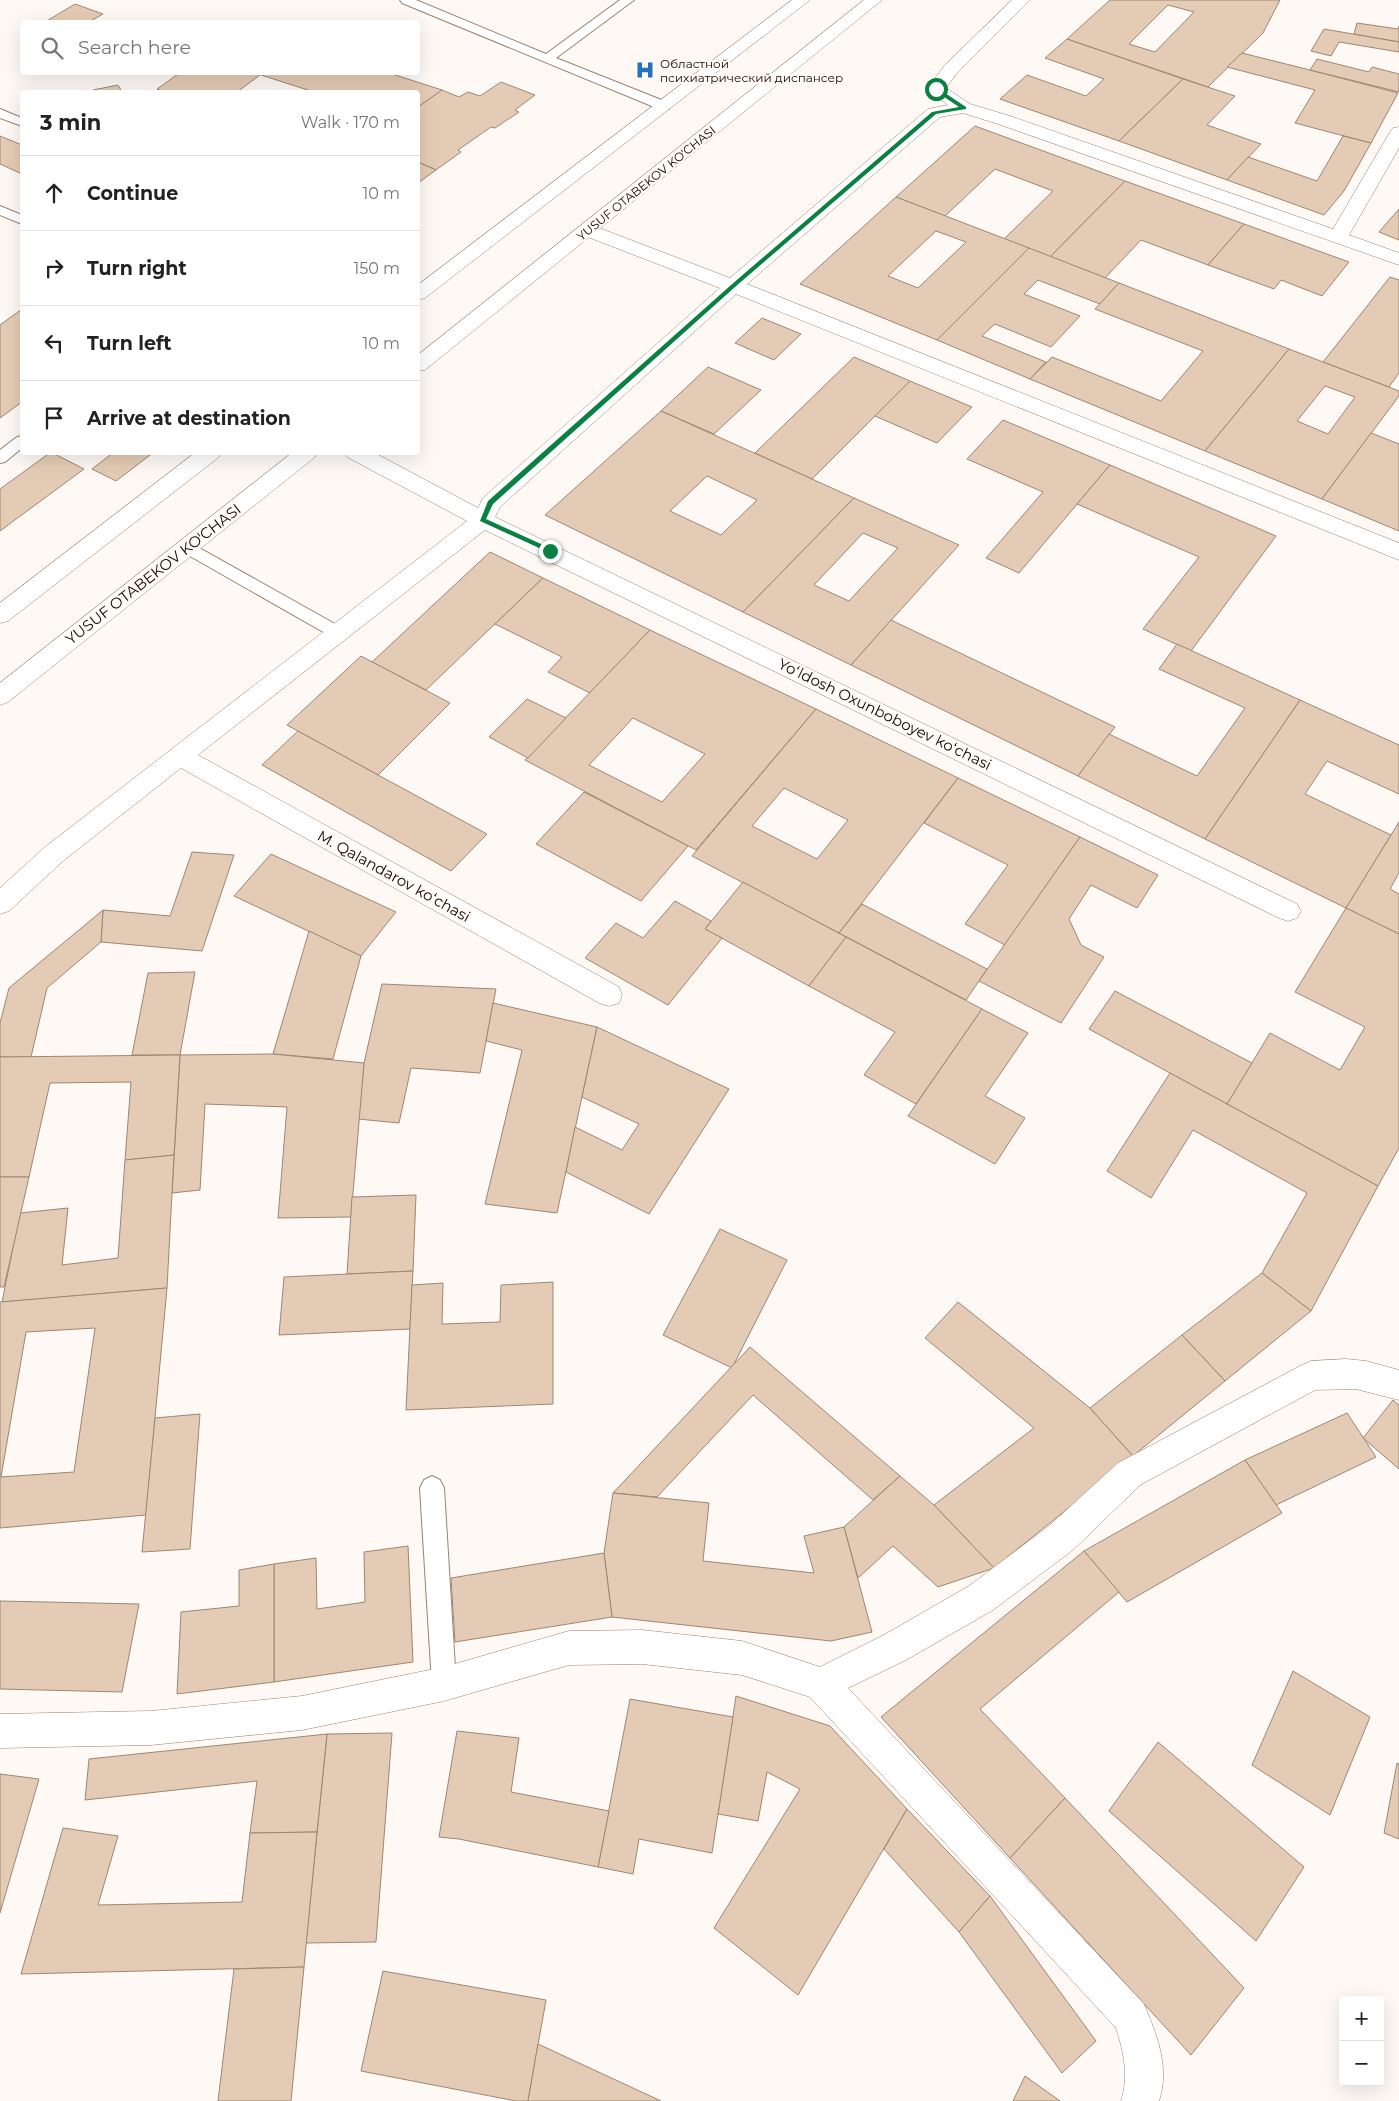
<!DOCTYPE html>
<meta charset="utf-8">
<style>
body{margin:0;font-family:Montserrat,sans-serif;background:#f6f6f6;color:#222}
.controls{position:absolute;right:15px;bottom:15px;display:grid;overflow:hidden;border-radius:5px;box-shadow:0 5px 20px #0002}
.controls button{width:45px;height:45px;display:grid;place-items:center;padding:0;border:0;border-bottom:1px solid #e0e0e0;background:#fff;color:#222;font:25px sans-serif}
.stop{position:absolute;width:15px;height:15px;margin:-11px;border:4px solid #0b8043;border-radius:50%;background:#fff}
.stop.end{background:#0b8043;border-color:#fff;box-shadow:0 1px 5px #0008}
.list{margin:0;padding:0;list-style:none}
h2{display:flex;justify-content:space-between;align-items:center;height:65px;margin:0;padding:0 20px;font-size:21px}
h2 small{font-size:16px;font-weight:400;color:#767676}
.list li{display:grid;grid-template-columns:32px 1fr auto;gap:15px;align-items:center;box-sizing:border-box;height:75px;padding:0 20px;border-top:1px solid #e0e0e0}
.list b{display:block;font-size:19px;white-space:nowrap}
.list em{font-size:16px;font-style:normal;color:#767676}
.icon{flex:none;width:28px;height:28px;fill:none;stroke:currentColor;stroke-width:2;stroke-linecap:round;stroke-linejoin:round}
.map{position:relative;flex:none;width:1399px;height:2101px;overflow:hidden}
.search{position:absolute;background:#fff;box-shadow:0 5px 20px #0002;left:20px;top:20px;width:400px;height:55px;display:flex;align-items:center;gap:12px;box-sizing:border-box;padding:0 18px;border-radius:5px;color:#767676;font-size:19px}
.panel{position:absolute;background:#fff;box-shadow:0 5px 20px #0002;left:20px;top:90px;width:400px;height:365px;border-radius:5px}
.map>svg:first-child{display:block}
.building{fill:#e4cbb5;stroke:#9e8672;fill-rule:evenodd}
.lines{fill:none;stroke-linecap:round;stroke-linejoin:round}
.lane-casing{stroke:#9a826e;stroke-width:2}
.street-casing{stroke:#9a826e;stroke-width:1}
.primary-casing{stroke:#9a826e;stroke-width:1}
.lane{fill:#fff;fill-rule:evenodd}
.street{fill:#fff;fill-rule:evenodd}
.primary{fill:#fff;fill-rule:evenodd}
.route{fill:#0b8043}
.labels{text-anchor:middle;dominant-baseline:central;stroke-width:4.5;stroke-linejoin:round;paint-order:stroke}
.far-poi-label{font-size:12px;fill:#120904;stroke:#fff9f5;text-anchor:start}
.far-street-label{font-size:12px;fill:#120904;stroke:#fff9f5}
.street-label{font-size:15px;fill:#120904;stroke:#fff9f5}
</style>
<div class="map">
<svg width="1399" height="2101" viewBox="0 0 1399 2101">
<rect width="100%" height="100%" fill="#fff9f5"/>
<g class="building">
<path d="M1110,0H1280L1263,33L1208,87L1067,39ZM1168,5L1194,12L1155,52L1129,44Z"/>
<polygon points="75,4 103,14 89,22 45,22"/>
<polygon points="1357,23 1398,29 1399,26 1399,42 1354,34"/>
<polygon points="1324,29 1399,42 1399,52 1339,42 1331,56 1311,51"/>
<polygon points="1067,39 1183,79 1119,141 1000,99 1027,75 1086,96 1104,79 1045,58"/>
<polygon points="1242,53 1310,70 1398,93 1371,143 1295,123 1315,90 1227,67"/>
<polygon points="1317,59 1369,72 1372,67 1399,74 1399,92 1310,70"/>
<polygon points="181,72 264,72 237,92 165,92 157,89"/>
<polygon points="264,72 386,72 442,90 418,107 418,92 314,92 261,75"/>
<polygon points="1183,79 1235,96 1207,125 1261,144 1227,180 1119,141"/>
<polygon points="501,82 535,95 515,110 519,112 495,128 491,127 458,150 461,152 436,170 418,162 418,107 442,90 459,97 468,92 480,96"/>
<polygon points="118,85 122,92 94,92 93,90"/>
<polygon points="975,126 1125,181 1050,257 1004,239 1053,191 995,169 945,216 896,197"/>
<polygon points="0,136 22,145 22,174 0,164"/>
<polygon points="1343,136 1371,143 1344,191 1324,215 1227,180 1248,157 1317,181"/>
<polygon points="418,162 436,170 418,183"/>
<polygon points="1125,181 1244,224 1208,265 1141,240 1105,278 1050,257"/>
<path d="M896,197L1029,248L937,340L800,284ZM936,231L966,242L918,288L888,276Z"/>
<polygon points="1399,209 1399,240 1379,232"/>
<polygon points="1244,224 1349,262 1322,296 1281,280 1274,289 1208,265"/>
<polygon points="1029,248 1119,283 1100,304 1038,280 1024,294 1080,316 1051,347 995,324 982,336 1046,362 1030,379 937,340"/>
<polygon points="1390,277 1399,280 1399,373 1389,387 1323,362"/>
<polygon points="1119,283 1289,349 1205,451 1030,379 1052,357 1161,401 1203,351 1095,309"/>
<polygon points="22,309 22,402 0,418 0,325"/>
<polygon points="762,318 801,334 774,360 735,343"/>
<path d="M1289,349L1399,391V396L1322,499L1205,451ZM1325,386L1355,397L1328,434L1297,421Z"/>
<polygon points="854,357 910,381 812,479 755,453"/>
<polygon points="708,367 761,390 714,434 661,411"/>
<polygon points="910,381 972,407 937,443 875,416"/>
<path d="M661,411L854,498L743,612L545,515ZM707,476L757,500L721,535L670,511Z"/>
<polygon points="1003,420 1110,465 1019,573 986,558 1043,492 967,459"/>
<polygon points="1371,433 1399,444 1399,531 1322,499"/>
<polygon points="51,452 84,469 0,531 0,489"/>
<polygon points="114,452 154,452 116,481 92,469"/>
<polygon points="1110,465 1276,536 1191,651 1143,629 1199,557 1077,504"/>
<path d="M854,498L959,545L851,665L743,612ZM863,533L898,548L849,601L814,585Z"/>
<polygon points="490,552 543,578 426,690 372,662"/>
<polygon points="543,578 650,630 590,693 548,672 562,657 495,624"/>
<polygon points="891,620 1115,727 1078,776 851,665"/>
<path d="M650,630L816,709L696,850L525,760ZM633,718L705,754L662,802L589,765Z"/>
<polygon points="1177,644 1300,700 1205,839 1078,776 1109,734 1197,776 1245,708 1159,669"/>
<polygon points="361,656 450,703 378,775 287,725"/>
<polygon points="527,699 566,718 528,758 489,737"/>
<polygon points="1300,700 1399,745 1399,794 1327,761 1305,794 1391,835 1346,908 1205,839"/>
<path d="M816,709L958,778L839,933L692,856ZM784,788L848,820L817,859L752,826Z"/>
<polygon points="298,731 378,775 487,834 451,871 262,765"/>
<polygon points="958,778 1080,837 1005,945 965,924 1008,865 924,823"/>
<polygon points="584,792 688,846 641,901 536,844"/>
<polygon points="1399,822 1399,873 1390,889 1399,894 1399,934 1346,908"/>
<polygon points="1080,837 1158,875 1137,908 1091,885 1069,919 1081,945 1104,957 1061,1023 979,981"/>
<polygon points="192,852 234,855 202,951 101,942 103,910 170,916"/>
<polygon points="271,854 396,912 361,956 234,896"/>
<polygon points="743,882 846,937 809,986 705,929"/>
<polygon points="675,901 711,921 705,929 722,938 668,1005 585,958 616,923 643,938"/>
<polygon points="862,904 987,969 966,1000 839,933"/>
<polygon points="1346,908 1399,934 1399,1148 1378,1186 1227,1104 1270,1033 1340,1070 1365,1027 1295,992"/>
<polygon points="103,910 101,942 47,988 31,1057 0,1057 0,1023 9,988"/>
<polygon points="309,931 361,956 333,1059 273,1054"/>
<polygon points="846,937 982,1009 916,1104 864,1075 895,1032 809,986"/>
<polygon points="195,972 180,1055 132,1055 148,973"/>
<polygon points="382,984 496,989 480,1073 411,1068 399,1123 358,1119 364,1063"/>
<polygon points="1115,991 1252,1063 1227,1104 1089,1029"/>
<polygon points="493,1003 597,1027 557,1213 485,1204 522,1050 486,1041"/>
<polygon points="982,1009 1028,1033 985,1096 1025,1118 995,1164 908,1116"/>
<polygon points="597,1027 729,1089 649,1214 566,1172 575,1127 622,1150 639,1124 582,1097"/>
<polygon points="273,1054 364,1063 351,1217 278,1218 287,1107 205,1104 200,1190 172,1193 180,1055"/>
<polygon points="180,1055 174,1155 125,1160 131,1082 50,1083 29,1177 0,1177 0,1057"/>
<polygon points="1170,1073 1378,1186 1311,1311 1262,1273 1307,1193 1193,1130 1151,1198 1107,1171"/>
<polygon points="174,1155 167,1288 2,1302 20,1213 68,1208 62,1265 118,1258 125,1160"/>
<polygon points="0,1177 29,1177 4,1287 0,1287"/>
<polygon points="416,1195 413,1271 347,1274 352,1197"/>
<polygon points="720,1229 787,1260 732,1368 663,1335"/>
<polygon points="413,1271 410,1329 279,1335 284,1277"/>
<polygon points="1262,1273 1311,1311 1225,1381 1182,1335"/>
<polygon points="553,1282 553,1404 406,1410 412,1285 443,1283 442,1324 500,1322 501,1285"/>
<path d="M167,1288L146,1515L0,1528V1302ZM95,1328L74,1472L1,1477L26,1332Z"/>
<polygon points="958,1302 1090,1408 1133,1456 994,1568 934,1505 1034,1428 925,1338"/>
<polygon points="1182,1335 1225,1381 1133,1456 1090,1408"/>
<polygon points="750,1347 900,1476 873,1500 753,1395 657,1497 613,1493"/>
<polygon points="1393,1400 1399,1405 1399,1469 1363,1438"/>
<polygon points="1347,1413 1376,1457 1276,1505 1245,1460"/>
<polygon points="200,1414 190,1549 142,1552 155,1418"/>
<polygon points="1245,1460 1282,1513 1127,1602 1084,1551"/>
<polygon points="900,1476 934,1505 994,1568 938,1587 893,1546 858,1578 844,1527"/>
<polygon points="613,1493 709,1503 703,1561 814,1573 804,1536 844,1527 872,1632 831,1641 612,1617 604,1553"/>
<polygon points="408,1546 413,1662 274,1682 274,1564 316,1558 317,1609 365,1602 364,1552"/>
<polygon points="1084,1551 1119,1592 980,1709 1065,1798 1010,1858 881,1717"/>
<polygon points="604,1553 612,1617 455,1642 451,1578"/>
<polygon points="274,1564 274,1682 177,1694 181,1612 239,1606 239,1570"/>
<polygon points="0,1601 139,1604 122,1692 0,1689"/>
<polygon points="1293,1671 1370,1717 1330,1815 1252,1765"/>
<polygon points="736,1696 830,1726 907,1809 798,1995 714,1928 800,1789 767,1772 758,1821 718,1814"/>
<polygon points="630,1699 733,1717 712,1853 639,1839 633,1874 598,1867"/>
<polygon points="457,1731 519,1738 511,1792 609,1811 598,1867 459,1839 439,1837"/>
<polygon points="392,1733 376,1942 306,1943 327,1734"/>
<polygon points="327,1734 317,1832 250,1833 257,1781 85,1800 89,1759"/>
<polygon points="1158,1742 1304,1867 1256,1941 1109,1811"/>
<polygon points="1397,1763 1399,1764 1399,1839 1384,1833"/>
<polygon points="0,1774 39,1779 0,1913"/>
<polygon points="1065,1798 1244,1988 1191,2055 1010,1858"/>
<polygon points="907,1809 990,1896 959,1932 884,1849"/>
<polygon points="63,1828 118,1836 98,1905 242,1902 250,1833 317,1832 304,1967 21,1974"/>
<polygon points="990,1896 1096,2041 1062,2073 959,1932"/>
<polygon points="304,1967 291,2101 218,2101 234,1969"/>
<polygon points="383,1971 546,2000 528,2101 516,2101 361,2071"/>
<polygon points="538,2044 661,2101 528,2101"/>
<polygon points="1025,2076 1060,2101 1013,2101"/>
</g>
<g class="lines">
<g class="lane-casing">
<g id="lane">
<polygon points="400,0 416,0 546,54 620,0 634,0 556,58 669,103 670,106 669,109 659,109 402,3"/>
<polygon points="0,109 22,118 22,126 0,118"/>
<polygon points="0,206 22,215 22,224 0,215"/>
<polygon points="22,436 22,448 5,462 0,463 0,450 17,437"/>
<polygon points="187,541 344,629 346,633 344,637 338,639 332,637 181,551 179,547 181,543"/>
<polygon points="432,1476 440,1480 444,1488 456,1684 453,1693 444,1696 435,1693 432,1684 420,1488 424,1480"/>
</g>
</g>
<g class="street-casing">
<g id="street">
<polygon points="1012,0 1030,0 957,73 946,88 970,104 1010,116 1333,229 1390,132 1393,128 1399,127 1399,148 1349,235 1399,253 1399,265 998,124 963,113 940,117 747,284 1399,543 1399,560 736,294 500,507 495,517 1297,904 1301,911 1297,918 1288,921 1279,918 485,530 198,755 619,987 622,995 619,1003 609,1006 599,1003 181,768 63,861 9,911 0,914 0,888 45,847 467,521 347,457 345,452 373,452 478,508 483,498 720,288 580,234 578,230 580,226 587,224 594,226 730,278 928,109 948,105 927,89 945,65"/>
<path d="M1346,1359L1366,1361L1399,1370V1400L1356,1389L1315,1390L1140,1485L1073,1550L993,1610L906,1660L848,1688L1144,2004C1157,2035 1170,2068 1159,2101H1121C1129,2076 1124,2053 1116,2028L810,1697L742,1675L642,1664L569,1665L444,1701L302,1730L151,1745L0,1748V1714L151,1711L302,1696L444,1667L569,1631L642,1630L742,1641L820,1667L882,1636L969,1586L1049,1526L1118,1463L1300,1366L1311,1361Z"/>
</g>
</g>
<g class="primary-casing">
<g id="primary">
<polygon points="792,0 810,0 425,298 418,300 418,285"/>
<polygon points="864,0 882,0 425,370 418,371 418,355"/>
<polygon points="196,452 221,452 219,457 8,621 0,623 0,603"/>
<polygon points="293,452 317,452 315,457 8,702 0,705 0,683"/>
</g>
</g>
<use href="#lane" class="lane"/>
<use href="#street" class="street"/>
<use href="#primary" class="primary"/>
</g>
<polygon class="route" points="936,87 966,107 966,109 936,114 735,287 493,504 486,519 552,549 552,552 548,552 480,521 488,501 731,285 932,112 959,107 934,90"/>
<defs>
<g id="hospital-bare" transform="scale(1.5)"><path d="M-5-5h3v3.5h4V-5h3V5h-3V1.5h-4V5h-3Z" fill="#2371c0" stroke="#fff9f5" stroke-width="2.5" paint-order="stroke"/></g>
</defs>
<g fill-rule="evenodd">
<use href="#hospital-bare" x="645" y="70"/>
</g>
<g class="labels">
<g class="far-poi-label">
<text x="660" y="63">Областной<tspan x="660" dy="14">психиатрический диспансер</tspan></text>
</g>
<g class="far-street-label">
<text transform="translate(646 183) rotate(-39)">YUSUF OTABEKOV KO'CHASI</text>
</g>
<g class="street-label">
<text transform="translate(153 574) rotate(-38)">YUSUF OTABEKOV KO'CHASI</text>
<text transform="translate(885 714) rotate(26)">Yoʻldosh Oxunboboyev koʻchasi</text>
<text transform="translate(394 876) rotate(29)">M. Qalandarov koʻchasi</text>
</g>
</g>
</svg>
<div class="controls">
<button>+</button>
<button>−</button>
</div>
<div class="stop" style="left:936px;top:89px"></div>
<div class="stop end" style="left:550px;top:551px"></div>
<div class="search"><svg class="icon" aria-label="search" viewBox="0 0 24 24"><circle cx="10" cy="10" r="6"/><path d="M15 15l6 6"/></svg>Search here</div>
<section class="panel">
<h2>3 min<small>Walk · 170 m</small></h2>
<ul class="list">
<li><svg class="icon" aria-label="ahead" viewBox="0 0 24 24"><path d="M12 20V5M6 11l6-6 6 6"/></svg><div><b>Continue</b></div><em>10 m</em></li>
<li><svg class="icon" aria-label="right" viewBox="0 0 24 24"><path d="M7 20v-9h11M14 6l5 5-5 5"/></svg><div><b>Turn right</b></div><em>150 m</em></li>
<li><svg class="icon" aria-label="left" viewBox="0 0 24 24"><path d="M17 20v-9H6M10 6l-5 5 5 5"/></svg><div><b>Turn left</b></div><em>10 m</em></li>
<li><svg class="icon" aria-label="arrive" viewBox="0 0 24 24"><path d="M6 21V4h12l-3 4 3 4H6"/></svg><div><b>Arrive at destination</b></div></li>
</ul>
</section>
</div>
